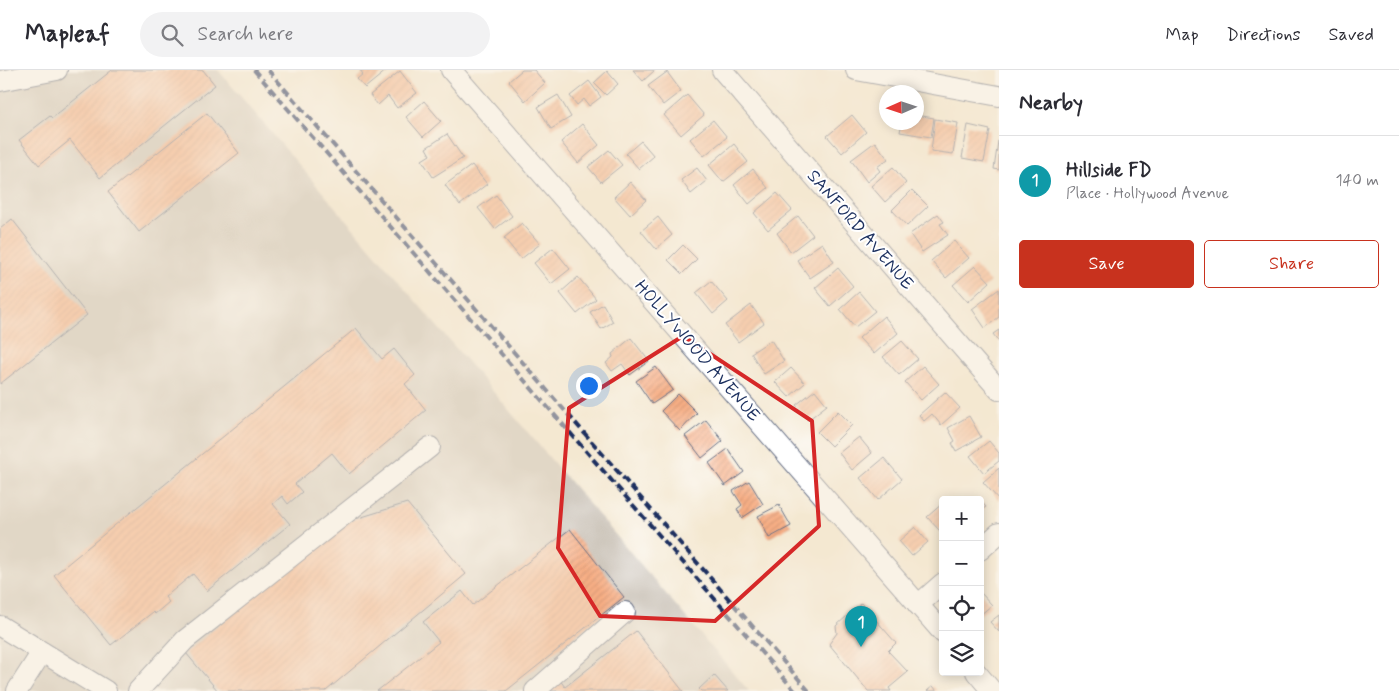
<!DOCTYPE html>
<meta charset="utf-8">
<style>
body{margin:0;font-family:Mynerve,sans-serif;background:#f2f2f3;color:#2b2b33}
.controls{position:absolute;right:15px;bottom:15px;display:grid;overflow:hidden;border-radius:5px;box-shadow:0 2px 12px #0003}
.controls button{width:45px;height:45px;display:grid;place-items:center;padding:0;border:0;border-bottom:1px solid #e1e1e2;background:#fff;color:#2b2b33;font:25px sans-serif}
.compass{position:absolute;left:879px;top:15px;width:45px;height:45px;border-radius:50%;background:#fff;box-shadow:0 2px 12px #0003;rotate:267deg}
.you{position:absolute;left:588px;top:315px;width:18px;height:18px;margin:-12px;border:4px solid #fff;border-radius:50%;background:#1a73e8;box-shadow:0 0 0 8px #1a73e833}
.badge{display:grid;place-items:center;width:32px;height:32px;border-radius:50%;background:#c8321e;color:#fff;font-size:16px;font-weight:700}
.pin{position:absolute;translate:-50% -41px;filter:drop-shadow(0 1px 2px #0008)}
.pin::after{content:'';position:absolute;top:26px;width:18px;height:15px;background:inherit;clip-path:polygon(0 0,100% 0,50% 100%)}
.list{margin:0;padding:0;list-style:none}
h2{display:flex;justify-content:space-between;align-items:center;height:65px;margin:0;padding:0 20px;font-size:21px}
h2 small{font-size:16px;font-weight:400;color:#7c7c81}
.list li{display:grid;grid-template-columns:32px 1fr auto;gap:15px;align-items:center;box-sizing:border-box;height:90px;padding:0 20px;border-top:1px solid #e1e1e2}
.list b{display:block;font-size:19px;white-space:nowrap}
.list p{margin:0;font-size:16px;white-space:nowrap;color:#7c7c81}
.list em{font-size:16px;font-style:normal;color:#7c7c81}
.actions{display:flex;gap:10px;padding:15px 20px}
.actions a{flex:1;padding:11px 0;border:1px solid #c8321e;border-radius:5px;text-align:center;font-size:18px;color:#c8321e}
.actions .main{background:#c8321e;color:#fff}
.icon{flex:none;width:28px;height:28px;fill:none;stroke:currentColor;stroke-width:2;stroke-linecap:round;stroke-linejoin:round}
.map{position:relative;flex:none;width:999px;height:621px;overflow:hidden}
header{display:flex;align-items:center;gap:30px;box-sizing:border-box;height:70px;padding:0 25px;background:#fff;border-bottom:1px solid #e1e1e2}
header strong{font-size:24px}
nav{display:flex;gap:28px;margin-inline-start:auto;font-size:18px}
.search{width:350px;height:45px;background:#f2f2f3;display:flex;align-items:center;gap:12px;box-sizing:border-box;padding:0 18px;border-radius:28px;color:#7c7c81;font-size:19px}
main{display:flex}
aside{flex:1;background:#fff}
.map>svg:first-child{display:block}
.industrial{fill:#cbc3b8}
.building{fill:url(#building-hatch)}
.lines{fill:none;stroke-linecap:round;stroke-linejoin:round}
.minor-casing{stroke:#677086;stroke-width:22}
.minor{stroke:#fff;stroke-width:20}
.rail{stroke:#1b2f5e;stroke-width:4;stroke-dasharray:8 4;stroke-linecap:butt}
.marked{fill:none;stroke:#d62828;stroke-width:4;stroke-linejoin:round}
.labels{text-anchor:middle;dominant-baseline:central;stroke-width:4;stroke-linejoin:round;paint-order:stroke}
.street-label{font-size:18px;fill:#1b2f5e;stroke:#fff}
</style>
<header>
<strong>Mapleaf</strong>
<div class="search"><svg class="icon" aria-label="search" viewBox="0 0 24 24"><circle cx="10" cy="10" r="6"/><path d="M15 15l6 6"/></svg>Search here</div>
<nav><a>Map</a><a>Directions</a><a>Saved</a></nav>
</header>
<main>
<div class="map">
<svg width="999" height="621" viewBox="0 0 999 621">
<defs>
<pattern id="building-hatch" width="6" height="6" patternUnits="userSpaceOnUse" patternTransform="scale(1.25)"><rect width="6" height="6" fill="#f7ae84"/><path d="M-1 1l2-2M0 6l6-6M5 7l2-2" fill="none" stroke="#d39674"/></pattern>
</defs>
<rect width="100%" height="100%" fill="#fff"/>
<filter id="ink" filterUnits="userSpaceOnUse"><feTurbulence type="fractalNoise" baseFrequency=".02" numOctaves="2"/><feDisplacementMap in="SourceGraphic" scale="10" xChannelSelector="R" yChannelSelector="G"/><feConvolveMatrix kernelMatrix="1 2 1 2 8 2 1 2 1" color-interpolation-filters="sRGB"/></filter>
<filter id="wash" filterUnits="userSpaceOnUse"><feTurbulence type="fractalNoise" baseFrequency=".0096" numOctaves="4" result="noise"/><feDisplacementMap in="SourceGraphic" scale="20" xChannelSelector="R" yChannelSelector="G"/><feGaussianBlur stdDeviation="1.12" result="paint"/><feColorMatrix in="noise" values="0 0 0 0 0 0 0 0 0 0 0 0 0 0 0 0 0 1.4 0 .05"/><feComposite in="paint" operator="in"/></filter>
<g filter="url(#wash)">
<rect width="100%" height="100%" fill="#f4e8d1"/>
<polygon class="industrial" points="32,0 218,0 749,621 0,621 0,7"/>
<g id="blocks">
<g class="building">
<polygon points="112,0 203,0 215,15 100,108 70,70 39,95 19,70 50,46 52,48"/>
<polygon points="360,0 387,0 365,18 357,9 363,4"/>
<polygon points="522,0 534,0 545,13 525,31 509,11"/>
<polygon points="633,0 655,0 643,11"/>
<polygon points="400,1 417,23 397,38 388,26 378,35 370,25"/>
<polygon points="607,1 618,14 606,25 594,13"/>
<polygon points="667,2 681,21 663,35 648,16"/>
<polygon points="589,11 601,27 589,36 584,29 577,35 570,26"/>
<polygon points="558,25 571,47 551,59 538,37"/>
<polygon points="687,25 704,45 681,65 664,45"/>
<polygon points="424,31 441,51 423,67 406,47"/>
<polygon points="207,43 239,83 139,162 108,122"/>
<polygon points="852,45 866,62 842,83 827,66"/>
<polygon points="916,45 934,48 931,67 900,62 902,52 916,52"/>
<polygon points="935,49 958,53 953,84 931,81"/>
<polygon points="713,50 727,67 704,86 690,69"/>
<polygon points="582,54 599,75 578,93 561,72"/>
<polygon points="968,55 990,60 984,92 962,88"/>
<polygon points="447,64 463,88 433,107 422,90 430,85 426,78"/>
<polygon points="641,71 654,86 639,99 626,84"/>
<polygon points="998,71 999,71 999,100 994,99"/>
<polygon points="875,72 888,89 877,97 880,101 867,112 851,90"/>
<polygon points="734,74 748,92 723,112 709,95"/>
<polygon points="609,80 622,95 601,112 588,97"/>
<polygon points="472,95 487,114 460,135 445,115"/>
<polygon points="893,97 906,113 885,132 871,116"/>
<polygon points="697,98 707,111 691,124 681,110"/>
<polygon points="753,99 768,118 749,134 734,115"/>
<polygon points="630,112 646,130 630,145 614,127"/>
<polygon points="912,120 928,136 907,156 892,140"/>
<polygon points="777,123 792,140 768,160 754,143"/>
<polygon points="496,125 512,146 495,159 478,138"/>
<polygon points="938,144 944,152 940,154 948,165 922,182 910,164"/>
<polygon points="798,146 813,165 791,182 777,163"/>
<polygon points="658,147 672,165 656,179 641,161"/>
<polygon points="12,149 87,245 0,314 0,159"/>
<polygon points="522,153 540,174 521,189 504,168"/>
<polygon points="954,171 969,188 946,208 931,191"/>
<polygon points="822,173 834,192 810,208 797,190"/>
<polygon points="683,175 697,189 682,204 668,190"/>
<polygon points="553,178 570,199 551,214 534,193"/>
<polygon points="975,196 990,212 968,232 953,215"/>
<polygon points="838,198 853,216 830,236 815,218"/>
<polygon points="578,207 596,229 577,244 560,223"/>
<polygon points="711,211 728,231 713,244 696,223"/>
<polygon points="999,219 999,247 985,258 972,239"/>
<polygon points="859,222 875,241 855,257 840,239"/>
<polygon points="603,234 613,252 601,259 590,242"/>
<polygon points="751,235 764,253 738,272 725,255"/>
<polygon points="884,246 898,263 874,284 859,268"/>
<polygon points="356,258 382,289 394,279 415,305 405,314 426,340 349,404 332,383 295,414 302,422 288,434 282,426 273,434 290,454 207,521 193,504 165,527 169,532 155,544 153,542 111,575 54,505"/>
<polygon points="999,260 999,272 993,264"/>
<polygon points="631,268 649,291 630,305 622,294 612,301 606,293 613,287 612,284"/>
<polygon points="771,270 784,291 764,304 751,283"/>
<polygon points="902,271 918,289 899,305 883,287"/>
<polygon points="923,296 939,314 921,330 905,312"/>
<polygon points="656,297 673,320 652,334 636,311"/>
<polygon points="791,298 805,313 789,327 775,312"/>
<polygon points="815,320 827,335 808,350 796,335"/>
<polygon points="945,322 960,338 941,355 932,344 924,351 919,345"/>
<polygon points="678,324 697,343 680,361 661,341"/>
<polygon points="838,341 852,355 831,376 817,362"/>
<polygon points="969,346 981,367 956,381 952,373 955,371 948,358"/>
<polygon points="706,350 723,371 702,388 685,366"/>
<polygon points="859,367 872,383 852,400 839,383"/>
<polygon points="989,371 999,383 999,391 984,403 970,386"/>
<polygon points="728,379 744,402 725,416 709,393"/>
<polygon points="884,388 902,409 878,430 860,408"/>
<polygon points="999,398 999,430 983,412"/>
<polygon points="749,411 763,434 742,448 737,439 742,435 733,421"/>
<polygon points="980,430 986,437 980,441"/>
<polygon points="407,433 466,504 326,621 218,621 186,583 299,485 349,451"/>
<polygon points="943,433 943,459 940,461 927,447"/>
<polygon points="779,435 791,456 769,468 758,446"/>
<polygon points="915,457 928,472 912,486 899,471"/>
<polygon points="570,459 624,527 506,621 377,621 439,572 423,552 462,521 473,535"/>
<polygon points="980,522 992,535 980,545"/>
<polygon points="861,533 896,573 888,581 908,602 889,618 891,621 868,621 829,574 837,563 836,556"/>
<polygon points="999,545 999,562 990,552"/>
<polygon points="636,561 683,621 544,621 559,609 565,617"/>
<polygon points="714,605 728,621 701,621 699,619"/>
<polygon points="933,616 937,621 927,621"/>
</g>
</g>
</g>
<g filter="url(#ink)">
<use href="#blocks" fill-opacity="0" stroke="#677086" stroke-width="1"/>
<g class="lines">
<g class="minor-casing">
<g id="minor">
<polyline points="451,0 943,563"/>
<polyline points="722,0 999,320"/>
<polyline points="856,0 999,26"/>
<polyline points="0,11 57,0"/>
<polyline points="980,480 999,463"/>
<polyline points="918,535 943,513"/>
<polyline points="0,556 106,621"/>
<polyline points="976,602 992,621"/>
<polyline points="17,621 42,582"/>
<polyline points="138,621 185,570 430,377"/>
<polyline points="535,621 625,542"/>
</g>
</g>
<use href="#minor" class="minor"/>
<g class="rail">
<polyline points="254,0 795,621"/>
<polyline points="268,0 809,621"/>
</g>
</g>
</g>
<path d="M0 0H999V621H0ZM683,266L812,351L819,456L715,551L600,546L558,478L569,338Z" fill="#f4e8d1" fill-opacity=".55" fill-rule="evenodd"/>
<path class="marked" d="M683,266L812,351L819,456L715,551L600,546L558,478L569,338Z"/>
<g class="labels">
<g class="street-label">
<text transform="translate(860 160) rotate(49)">SANFORD AVENUE</text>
<text transform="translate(697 281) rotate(49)">HOLLYWOOD AVENUE</text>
</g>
</g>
</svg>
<div class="controls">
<button>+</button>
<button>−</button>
<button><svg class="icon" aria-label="locate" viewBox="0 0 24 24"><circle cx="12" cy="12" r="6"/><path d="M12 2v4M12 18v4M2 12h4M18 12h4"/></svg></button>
<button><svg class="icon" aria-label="layers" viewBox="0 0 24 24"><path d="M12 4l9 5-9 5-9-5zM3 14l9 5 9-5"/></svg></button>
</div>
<svg class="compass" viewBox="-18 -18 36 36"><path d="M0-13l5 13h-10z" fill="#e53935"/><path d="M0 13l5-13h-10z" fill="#7c7c81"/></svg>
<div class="you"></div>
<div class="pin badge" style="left:861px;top:577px;background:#0f9aa8">1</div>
</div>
<aside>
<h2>Nearby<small></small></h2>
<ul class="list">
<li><span class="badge" style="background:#0f9aa8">1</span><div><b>Hillside FD</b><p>Place · Hollywood Avenue</p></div><em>140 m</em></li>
</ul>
<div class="actions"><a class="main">Save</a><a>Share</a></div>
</aside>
</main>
